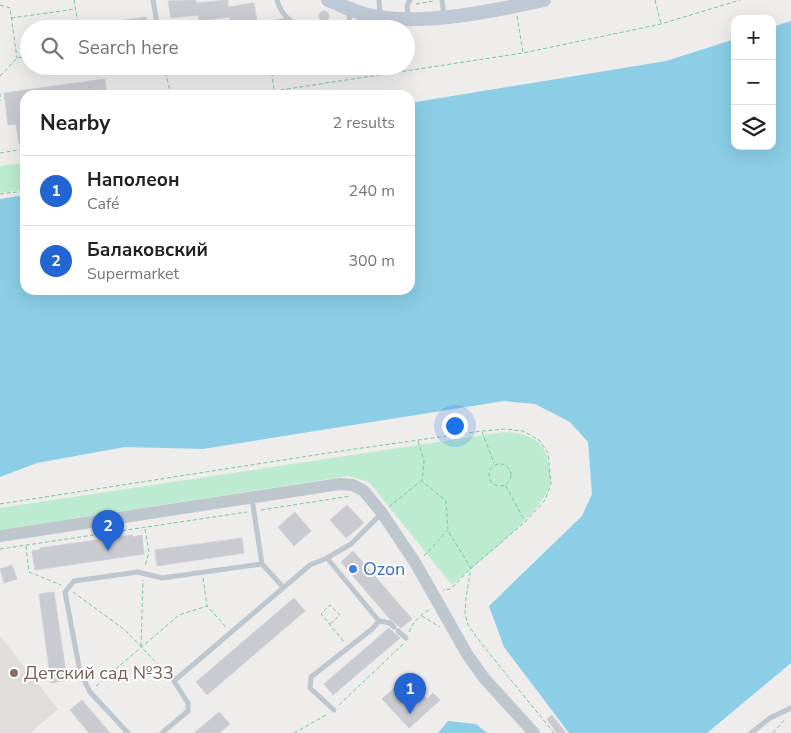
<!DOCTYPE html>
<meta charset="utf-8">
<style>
body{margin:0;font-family:"Nunito Sans",sans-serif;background:#f6f6f6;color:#222}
.controls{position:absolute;right:15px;top:15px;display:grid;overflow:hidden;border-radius:10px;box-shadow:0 5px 20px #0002}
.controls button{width:45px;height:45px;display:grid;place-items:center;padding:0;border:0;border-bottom:1px solid #e0e0e0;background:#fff;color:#222;font:25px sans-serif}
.you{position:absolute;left:454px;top:425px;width:18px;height:18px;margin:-12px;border:4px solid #fff;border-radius:50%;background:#1a73e8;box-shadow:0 0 0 8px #1a73e833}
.badge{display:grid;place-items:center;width:32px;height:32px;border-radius:50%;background:#2265d3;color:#fff;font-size:16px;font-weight:700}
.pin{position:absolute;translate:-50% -41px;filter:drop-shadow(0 1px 2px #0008)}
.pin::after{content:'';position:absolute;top:26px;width:18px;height:15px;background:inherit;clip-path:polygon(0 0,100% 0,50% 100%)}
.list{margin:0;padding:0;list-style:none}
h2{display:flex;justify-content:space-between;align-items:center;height:65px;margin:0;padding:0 20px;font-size:21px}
h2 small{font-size:16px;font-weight:400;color:#767676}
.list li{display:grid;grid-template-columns:32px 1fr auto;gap:15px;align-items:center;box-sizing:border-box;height:70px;padding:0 20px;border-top:1px solid #e0e0e0}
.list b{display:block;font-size:19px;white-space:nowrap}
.list p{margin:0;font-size:16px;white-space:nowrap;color:#767676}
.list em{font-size:16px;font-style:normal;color:#767676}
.icon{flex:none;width:28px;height:28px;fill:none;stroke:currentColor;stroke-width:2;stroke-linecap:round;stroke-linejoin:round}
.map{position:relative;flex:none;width:791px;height:733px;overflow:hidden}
.search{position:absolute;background:#fff;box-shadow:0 5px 20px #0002;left:20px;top:20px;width:395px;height:55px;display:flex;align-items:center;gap:12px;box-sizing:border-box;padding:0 18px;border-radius:28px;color:#767676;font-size:19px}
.panel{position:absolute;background:#fff;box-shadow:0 5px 20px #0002;left:20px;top:90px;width:395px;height:205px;border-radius:15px}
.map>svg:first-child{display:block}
.education{fill:#e0dddd}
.green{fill:#bcebd1}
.water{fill:#8bcee6}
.building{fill:#cacbd1;stroke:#d0d2d8}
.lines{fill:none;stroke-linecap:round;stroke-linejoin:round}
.path{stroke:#76c7a4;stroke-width:1;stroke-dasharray:4 2.5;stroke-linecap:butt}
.service{stroke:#bec6ce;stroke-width:5}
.tertiary{stroke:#bec6ce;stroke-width:12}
.secondary{stroke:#bfc8d5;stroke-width:14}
.shop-dot{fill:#3f7fe0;stroke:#fff;stroke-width:2}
.education-dot{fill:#8d6e63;stroke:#fff;stroke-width:2}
.labels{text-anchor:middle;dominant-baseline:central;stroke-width:4;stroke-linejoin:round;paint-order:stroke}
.shop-label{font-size:18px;fill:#366cbe;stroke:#fff;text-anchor:start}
.education-label{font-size:18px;fill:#785e54;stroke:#fff;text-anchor:start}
</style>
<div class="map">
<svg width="791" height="733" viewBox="0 0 791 733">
<rect width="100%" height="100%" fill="#efecec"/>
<polygon class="education" points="0,636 58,709 30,733 0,733"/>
<g class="green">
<polygon points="25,163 25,189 0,193 0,166"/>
<path d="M505,432C525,433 544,438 548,461C549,468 552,477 550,484C542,514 477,563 452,585L369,482L348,476L0,530V508Z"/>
</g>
<g class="water">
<polygon points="791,21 791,663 707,733 569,733 504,647 489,606 582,516 592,494 588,442 570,422 535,404 504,401 203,449 125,447 37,463 0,477 0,199 25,195 25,290 410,290 410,103 666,61 735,39 735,146 772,146 772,27"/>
<polygon points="448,721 476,724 487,733 438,733"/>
</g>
<g class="building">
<polygon points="196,0 196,3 228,0 228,7 254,3 257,21 231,25 230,17 199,21 198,15 171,18 168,1"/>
<circle cx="324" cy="16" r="5"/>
<polygon points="146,17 148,29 92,29 92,25"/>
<polygon points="105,79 107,95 25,95 25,144 19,144 16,124 8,125 4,93"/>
<polygon points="347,505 364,523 346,538 330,520"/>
<polygon points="295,512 311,531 294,546 278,527"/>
<polygon points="132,535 133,537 142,535 144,554 35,570 32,551 40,550 40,548"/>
<polygon points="242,538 244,553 157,566 155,550"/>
<polygon points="353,551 412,619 401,628 389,618 341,562"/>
<polygon points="12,565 17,579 4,583 0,569"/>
<polygon points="54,592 67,680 51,683 39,594"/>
<polygon points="294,598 305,611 207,695 196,682"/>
<polygon points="389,628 400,638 333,695 324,684"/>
<polygon points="404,679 410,686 413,683 427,699 433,693 440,700 409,728 382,699"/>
<polygon points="82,700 110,733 89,733 70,710"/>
<polygon points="219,712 230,724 219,733 194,733"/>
<polygon points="552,715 566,733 557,733 547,719"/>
</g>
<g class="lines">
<g class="path">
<polyline points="74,0 79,29"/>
<polyline points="655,0 661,24"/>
<polyline points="416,4 434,1"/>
<polyline points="0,5 10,8 17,58"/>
<polyline points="517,16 523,52"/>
<polyline points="11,18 76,9"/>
<polyline points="61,29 78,20"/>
<polyline points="164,66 171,95"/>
<polyline points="271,66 274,90"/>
<polyline points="375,66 377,75"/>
<polyline points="0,76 17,58 29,56"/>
<polyline points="0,93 0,101"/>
<polyline points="248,95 523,53 661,24 740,0"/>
<polyline points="0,153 25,149"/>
<polyline points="0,194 25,191"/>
<polyline points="482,432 494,463"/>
<polyline points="418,441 424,461 422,481 446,501 448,531 471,568 466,598 465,613 468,625 481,643 554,733"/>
<circle cx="500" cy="475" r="11"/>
<polyline points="506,486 524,520"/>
<polyline points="0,504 341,451 482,431 505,429 523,431 539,440 548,453 551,484 545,500 525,522 471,568 451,589 443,590"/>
<polyline points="389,507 421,481"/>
<polyline points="261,510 351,496"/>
<polyline points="145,529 149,552 145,566"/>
<polyline points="26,546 29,572 61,585"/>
<polyline points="0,549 247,512"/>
<polyline points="424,556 447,531"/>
<polyline points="203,578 207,606 226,627"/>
<polyline points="73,592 125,630 170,677"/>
<polyline points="422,616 440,627"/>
<polyline points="330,624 340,615 330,605 321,614 345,643"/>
<path d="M409,632C412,623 421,614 429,610"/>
<polyline points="141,646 143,580"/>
<polyline points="96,686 179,615 207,606"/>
<polyline points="339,705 403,644"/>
<polyline points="294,733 328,714"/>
<polyline points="773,733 786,718"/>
</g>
<g class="service">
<polyline points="153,0 158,29"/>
<path d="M277,0C281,15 291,23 305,29"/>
<polyline points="379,0 380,16"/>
<polyline points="442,0 444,16"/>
<polyline points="409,19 407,6 410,0"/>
<path d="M345,28C350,23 351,18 348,11"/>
<polyline points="234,29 289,20"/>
<polyline points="347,29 365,17"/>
<polyline points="90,71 121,66"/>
<polyline points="262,564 283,587"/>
<polyline points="379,621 390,623 394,627"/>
<polyline points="398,631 406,638"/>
<polyline points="334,710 310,688 311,677 372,629 379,621 327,558 351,544 382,513"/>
<polyline points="128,733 90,692 80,672 65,592 74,581 138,572 162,578 262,564 252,499"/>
<polyline points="162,733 188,711 188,703 174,681 310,565 327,558"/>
<polyline points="751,733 770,718 791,708"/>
</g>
<polyline class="tertiary" points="0,536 340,484 353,485 364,491 382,513 416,564 467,654 484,678 534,733"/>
<path class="secondary" d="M328,0C341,5 355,12 368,15C418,27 494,11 544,0"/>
</g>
<circle class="shop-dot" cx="353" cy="569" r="5"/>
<circle class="education-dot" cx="14" cy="673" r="5"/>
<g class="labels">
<g class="shop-label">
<text x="363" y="569">Ozon</text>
</g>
<g class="education-label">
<text x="24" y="673">Детский сад №33</text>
</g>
</g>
</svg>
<div class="controls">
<button>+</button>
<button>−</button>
<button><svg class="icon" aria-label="layers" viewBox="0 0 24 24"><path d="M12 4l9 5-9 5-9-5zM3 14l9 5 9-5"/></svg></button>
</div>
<div class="you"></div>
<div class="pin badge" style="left:410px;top:714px">1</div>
<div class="pin badge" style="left:108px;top:551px">2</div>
<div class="search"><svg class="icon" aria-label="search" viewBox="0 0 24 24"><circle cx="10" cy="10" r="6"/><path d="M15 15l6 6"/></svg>Search here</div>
<section class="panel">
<h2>Nearby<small>2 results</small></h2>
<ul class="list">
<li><span class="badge">1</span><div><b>Наполеон</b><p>Café</p></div><em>240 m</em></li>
<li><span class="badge">2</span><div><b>Балаковский</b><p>Supermarket</p></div><em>300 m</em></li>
</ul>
</section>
</div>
